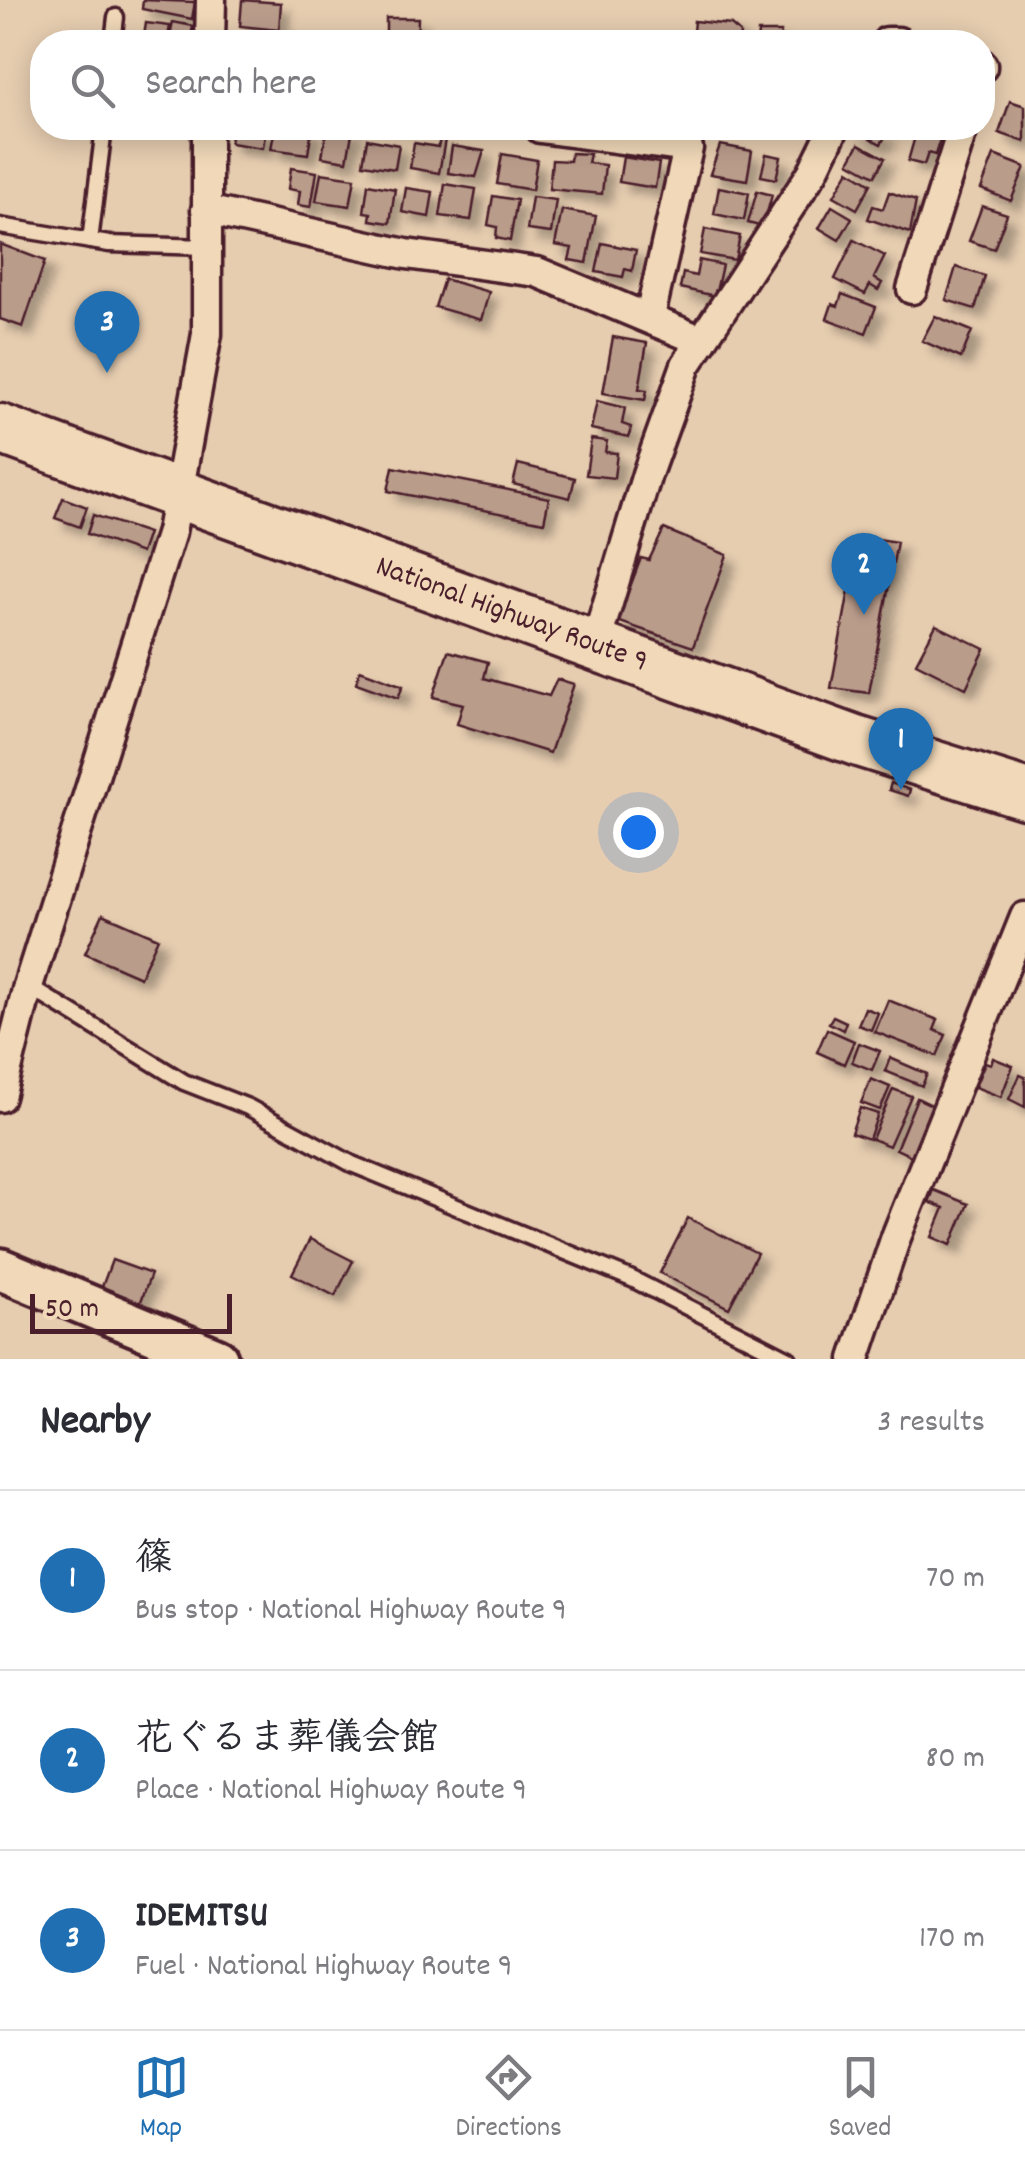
<!DOCTYPE html>
<meta charset="utf-8">
<style>
body{margin:0;font-family:Dekko,"Klee One",sans-serif;background:#f7f7f7;color:#2b2b33}
.scale{position:absolute;left:30px;bottom:25px;width:202px;box-sizing:border-box;padding-left:10px;border:5px solid #4a1f2b;border-top:0;font-size:28px;line-height:35px;white-space:nowrap;color:#4a1f2b;-webkit-text-stroke:8px #f0d8b8;paint-order:stroke}
.you{position:absolute;left:638px;top:832px;width:35px;height:35px;margin:-25px;border:8px solid #fff;border-radius:50%;background:#1a73e8;box-shadow:0 0 0 15px #1a73e833}
.badge{display:grid;place-items:center;width:65px;height:65px;border-radius:50%;background:#1f6fb2;color:#fff;font-size:32px;font-weight:700}
.pin{position:absolute;translate:-50% -82px;filter:drop-shadow(0 2px 5px #0008)}
.pin::after{content:'';position:absolute;top:52px;width:35px;height:30px;background:inherit;clip-path:polygon(0 0,100% 0,50% 100%)}
.list{margin:0;padding:0;list-style:none}
h2{display:flex;justify-content:space-between;align-items:center;height:130px;margin:0;padding:0 40px;font-size:42px}
h2 small{font-size:32px;font-weight:400;color:#7c7c81}
.list li{display:grid;grid-template-columns:65px 1fr auto;gap:30px;align-items:center;box-sizing:border-box;height:180px;padding:0 40px;border-top:2px solid #e1e1e2}
.list b{display:block;font-size:38px;white-space:nowrap}
.list p{margin:0;font-size:32px;white-space:nowrap;color:#7c7c81}
.list em{font-size:32px;font-style:normal;color:#7c7c81}
.icon{flex:none;width:55px;height:55px;fill:none;stroke:currentColor;stroke-width:2;stroke-linecap:round;stroke-linejoin:round}
.map{position:relative;flex:none;width:1025px;height:1359px;overflow:hidden}
.search{position:absolute;background:#fff;box-shadow:0 5px 25px #0003;left:30px;right:30px;top:30px;height:110px;display:flex;align-items:center;gap:25px;box-sizing:border-box;padding:0 35px;border-radius:40px;color:#7c7c81;font-size:38px}
.sheet{height:670px;background:#fff}
nav{display:flex;justify-content:space-around;align-items:center;box-sizing:border-box;height:140px;border-top:2px solid #e1e1e2;background:#fff;font-size:28px;color:#7c7c81}
nav a{display:grid;justify-items:center;gap:5px}
nav .on{color:#1f6fb2}
.map>svg:first-child{display:block}
.building{fill:#ba9c8b;stroke:#4a1f2b;stroke-width:2.5;filter:url(#shadow)}
.lines{fill:none;stroke-linecap:round;stroke-linejoin:round}
.service-casing{stroke:#4a1f2b;stroke-width:21}
.minor-casing{stroke:#4a1f2b;stroke-width:35}
.secondary-casing{stroke:#4a1f2b;stroke-width:48}
.trunk-casing{stroke:#4a1f2b;stroke-width:55}
.service{stroke:#f0d8b8;stroke-width:14}
.minor{stroke:#f0d8b8;stroke-width:28}
.secondary{stroke:#f0d8b8;stroke-width:40}
.trunk{stroke:#f0d8b8;stroke-width:48}
.labels{text-anchor:middle;dominant-baseline:central;stroke-width:9;stroke-linejoin:round;paint-order:stroke}
.street-label{font-size:30px;fill:#4a1f2b;stroke:#f0d8b8}
</style>
<div class="map">
<svg width="1025" height="1359" viewBox="0 0 1025 1359">
<defs>
<filter id="shadow"><feDropShadow dx="9" dy="9" stdDeviation="5" flood-color="#0004"/></filter>
</defs>
<rect width="100%" height="100%" fill="#e6cdb0"/>
<filter id="ink" filterUnits="userSpaceOnUse"><feTurbulence type="fractalNoise" baseFrequency=".01" numOctaves="2"/><feDisplacementMap in="SourceGraphic" scale="20" xChannelSelector="R" yChannelSelector="G"/><feConvolveMatrix kernelMatrix="1 2 1 2 8 2 1 2 1" color-interpolation-filters="sRGB"/></filter>
<g filter="url(#ink)">
<g class="building">
<polygon points="143,0 195,2 192,19 142,9"/>
<polygon points="242,0 281,3 279,30 240,26"/>
<polygon points="386,18 418,18 417,42 386,42"/>
<polygon points="694,21 731,25 740,33 739,42 692,42"/>
<polygon points="173,22 193,26 190,42 169,42"/>
<polygon points="146,23 170,26 167,42 143,42"/>
<polygon points="758,32 781,32 780,42 757,42"/>
<polygon points="258,37 282,39 282,42 257,42"/>
<polygon points="1010,101 1025,106 1025,142 999,133"/>
<polygon points="232,128 266,128 263,148 230,143"/>
<polygon points="275,128 312,128 308,154 271,149"/>
<polygon points="327,128 353,128 347,161 322,157"/>
<polygon points="875,128 886,135 881,144 853,129"/>
<polygon points="916,133 940,139 935,155 928,153 924,165 908,161"/>
<polygon points="367,139 399,145 395,169 363,164"/>
<polygon points="440,139 445,140 439,173 410,168 414,143 438,147"/>
<polygon points="859,144 885,158 875,176 849,162"/>
<polygon points="720,145 752,151 747,180 710,174"/>
<polygon points="452,146 484,151 476,177 448,173"/>
<polygon points="571,153 590,154 588,163 605,165 602,194 549,189 552,160 570,161"/>
<polygon points="502,154 537,160 532,190 497,184"/>
<polygon points="766,154 781,157 776,179 761,176"/>
<polygon points="994,155 1025,167 1011,201 981,189"/>
<polygon points="623,157 659,163 655,188 619,182"/>
<polygon points="291,168 317,172 311,207 298,205 300,191 288,189"/>
<polygon points="849,170 871,184 857,209 834,196"/>
<polygon points="321,173 355,178 350,206 316,201"/>
<polygon points="368,184 395,189 390,223 370,220 371,213 364,212"/>
<polygon points="445,184 476,189 471,220 440,216"/>
<polygon points="719,187 749,193 744,220 714,214"/>
<polygon points="406,188 433,192 429,217 402,212"/>
<polygon points="757,191 772,195 763,227 748,223"/>
<polygon points="889,192 916,201 910,233 868,219 873,206 883,209"/>
<polygon points="493,196 517,200 510,241 496,238 497,227 488,225"/>
<polygon points="532,197 556,200 551,233 527,230"/>
<polygon points="832,206 852,218 839,240 819,228"/>
<polygon points="982,206 1007,214 994,249 969,241"/>
<polygon points="562,210 596,216 587,263 569,260 572,248 555,245"/>
<polygon points="705,229 740,236 735,260 700,254"/>
<polygon points="854,240 885,256 874,278 882,283 878,290 870,285 865,294 835,279"/>
<polygon points="602,243 636,250 632,271 625,269 623,277 596,272"/>
<polygon points="0,244 45,261 23,327 0,319"/>
<polygon points="699,260 722,265 715,296 680,288 683,273 696,276"/>
<polygon points="956,267 985,276 975,309 946,300"/>
<polygon points="444,279 489,292 481,320 435,307"/>
<polygon points="842,294 876,307 866,333 827,319 832,304 838,306"/>
<polygon points="935,316 972,331 961,358 922,341"/>
<polygon points="613,337 647,343 639,389 647,390 645,400 603,393"/>
<polygon points="597,401 625,408 622,424 631,427 629,437 591,429"/>
<polygon points="591,439 607,441 605,452 617,453 614,478 586,475"/>
<polygon points="518,464 575,478 570,498 513,484"/>
<polygon points="393,467 549,498 544,522 388,491"/>
<polygon points="63,498 87,507 80,527 55,518"/>
<polygon points="93,515 148,533 141,553 87,534"/>
<polygon points="664,529 727,555 693,647 617,621 641,558 649,560"/>
<polygon points="859,536 897,542 869,693 831,688"/>
<polygon points="936,625 985,649 966,688 916,663"/>
<polygon points="448,651 488,662 484,678 549,696 557,679 574,684 550,753 457,724 463,704 433,697"/>
<polygon points="360,670 403,686 398,698 356,683"/>
<polygon points="891,783 910,790 908,796 889,790"/>
<polygon points="103,914 158,938 140,977 85,953"/>
<polygon points="888,1000 938,1020 934,1030 946,1035 937,1056 875,1032"/>
<polygon points="865,1008 878,1013 871,1030 858,1025"/>
<polygon points="833,1016 846,1022 843,1030 829,1023"/>
<polygon points="827,1029 854,1041 844,1064 817,1052"/>
<polygon points="859,1043 880,1051 872,1070 852,1062"/>
<polygon points="890,1058 927,1074 922,1086 885,1071"/>
<polygon points="993,1058 1013,1066 1001,1097 975,1087 985,1062 991,1064"/>
<polygon points="1020,1075 1025,1077 1025,1107 1009,1099"/>
<polygon points="871,1079 890,1087 880,1110 861,1103"/>
<polygon points="893,1089 911,1096 889,1146 872,1139"/>
<polygon points="917,1098 934,1106 913,1157 896,1149"/>
<polygon points="860,1108 878,1114 869,1139 851,1133"/>
<polygon points="934,1190 968,1204 951,1245 932,1237 944,1208 929,1202"/>
<polygon points="688,1218 757,1253 729,1308 660,1273"/>
<polygon points="310,1239 353,1261 335,1296 292,1274"/>
<polygon points="112,1260 151,1274 139,1307 100,1292"/>
</g>
<g class="lines">
<g class="service-casing">
<g id="service">
<polyline points="113,42 116,17"/>
<polyline points="0,226 109,244 206,247"/>
<polyline points="90,241 104,128"/>
<polyline points="28,986 184,1082 248,1107 352,1164 632,1279 789,1359"/>
</g>
</g>
<g class="minor-casing">
<g id="minor">
<polyline points="210,42 211,0"/>
<polyline points="887,42 898,42"/>
<polyline points="982,65 982,67"/>
<polyline points="540,128 688,148 650,316"/>
<polyline points="206,210 406,254 537,272 702,341"/>
<polyline points="912,289 963,128"/>
<polyline points="595,646 647,474 686,365 812,173 834,128"/>
<polyline points="0,1097 28,986 171,532 207,334 207,128"/>
<polyline points="855,1359 896,1237 1025,917"/>
</g>
</g>
<g class="secondary-casing">
<polyline id="secondary" points="0,1269 217,1359"/>
</g>
<g class="trunk-casing">
<polyline id="trunk" points="0,429 859,742 1025,794"/>
</g>
<use href="#service" class="service"/>
<use href="#minor" class="minor"/>
<use href="#secondary" class="secondary"/>
<use href="#trunk" class="trunk"/>
</g>
</g>
<g class="labels">
<g class="street-label">
<text transform="translate(511 616) rotate(20)">National Highway Route 9</text>
</g>
</g>
</svg>
<div class="scale">50 m</div>
<div class="you"></div>
<div class="pin badge" style="left:901px;top:790px">1</div>
<div class="pin badge" style="left:864px;top:615px">2</div>
<div class="pin badge" style="left:107px;top:373px">3</div>
<div class="search"><svg class="icon" aria-label="search" viewBox="0 0 24 24"><circle cx="10" cy="10" r="6"/><path d="M15 15l6 6"/></svg>Search here</div>
</div>
<section class="sheet">
<h2>Nearby<small>3 results</small></h2>
<ul class="list">
<li><span class="badge">1</span><div><b>篠</b><p>Bus stop · National Highway Route 9</p></div><em>70 m</em></li>
<li><span class="badge">2</span><div><b>花ぐるま葬儀会館</b><p>Place · National Highway Route 9</p></div><em>80 m</em></li>
<li><span class="badge">3</span><div><b>IDEMITSU</b><p>Fuel · National Highway Route 9</p></div><em>170 m</em></li>
</ul>
</section>
<nav>
<a class="on"><svg class="icon" aria-label="map" viewBox="0 0 24 24"><path d="M3 6l6-2 6 2 6-2v14l-6 2-6-2-6 2zM9 4v14M15 6v14"/></svg>Map</a>
<a><svg class="icon" aria-label="directions" viewBox="0 0 24 24"><path d="M12 3l9 9-9 9-9-9zM9 14v-3h6M13 9l2 2-2 2"/></svg>Directions</a>
<a><svg class="icon" aria-label="saved" viewBox="0 0 24 24"><path d="M7 4h10v16l-5-4-5 4z"/></svg>Saved</a>
</nav>
